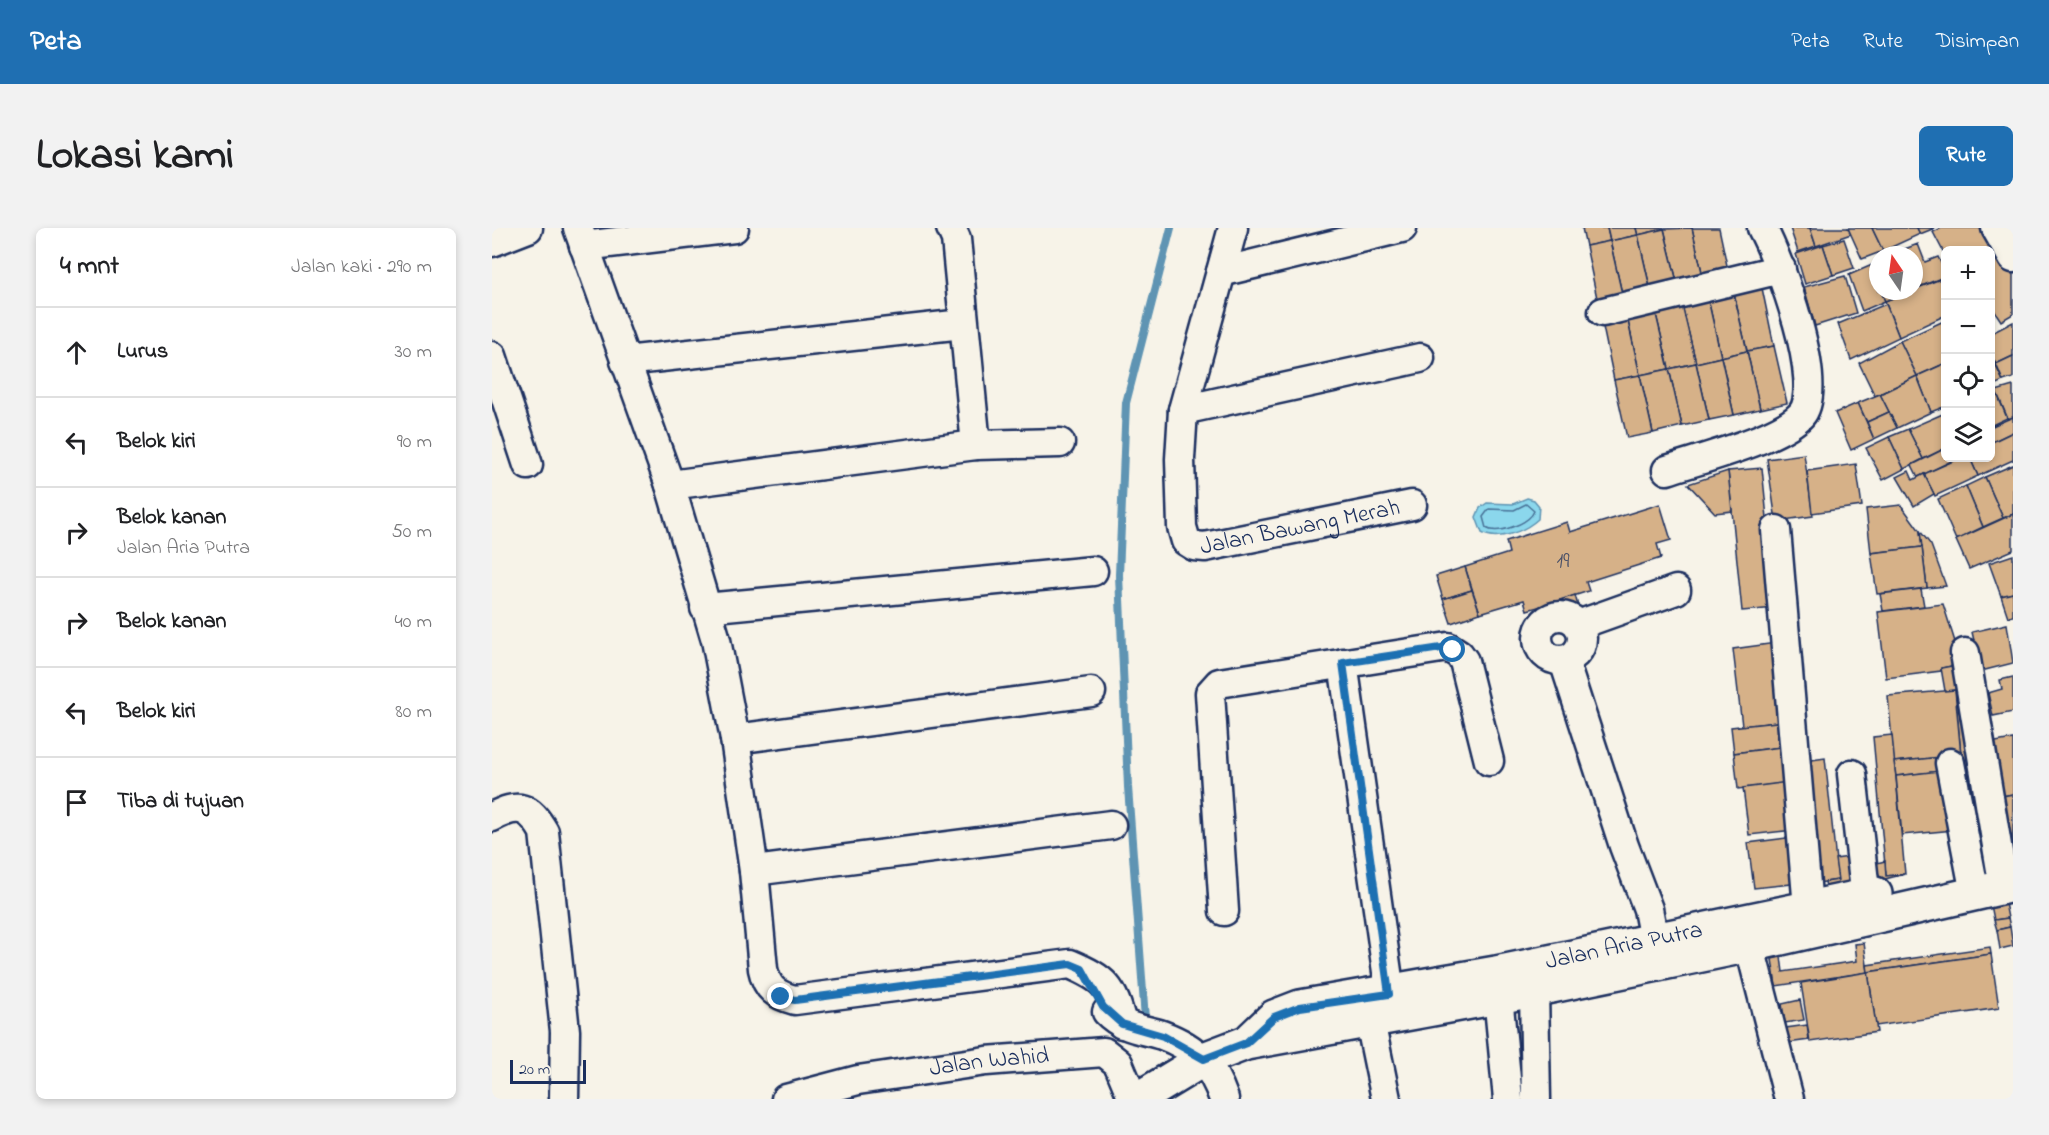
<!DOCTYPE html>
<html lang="id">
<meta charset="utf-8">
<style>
body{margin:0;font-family:"Indie Flower",sans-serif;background:#f2f2f2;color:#202124}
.controls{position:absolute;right:18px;top:18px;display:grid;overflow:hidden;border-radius:9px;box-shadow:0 3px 9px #0003}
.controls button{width:54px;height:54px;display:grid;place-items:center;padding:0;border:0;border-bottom:2px solid #e0e0e0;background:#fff;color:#202124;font:30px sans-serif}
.compass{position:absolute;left:1377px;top:18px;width:54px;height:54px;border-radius:50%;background:#fff;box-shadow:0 3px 9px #0003;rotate:347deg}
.scale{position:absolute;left:18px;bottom:15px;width:76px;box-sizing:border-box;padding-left:6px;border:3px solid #1b2f5e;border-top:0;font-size:16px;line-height:21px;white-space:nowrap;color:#1b2f5e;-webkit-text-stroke:4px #f7f3e8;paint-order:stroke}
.stop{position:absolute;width:18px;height:18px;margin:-14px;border:4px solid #1f6fb2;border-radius:50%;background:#fff}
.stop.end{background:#1f6fb2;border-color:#fff;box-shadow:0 2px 6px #0008}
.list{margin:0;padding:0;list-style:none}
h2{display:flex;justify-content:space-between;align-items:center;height:78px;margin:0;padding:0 24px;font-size:26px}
h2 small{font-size:20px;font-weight:400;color:#757577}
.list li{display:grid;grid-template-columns:39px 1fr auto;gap:18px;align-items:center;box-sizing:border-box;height:90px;padding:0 24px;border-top:2px solid #e0e0e0}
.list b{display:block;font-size:22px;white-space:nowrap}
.list p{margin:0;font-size:20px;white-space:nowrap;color:#757577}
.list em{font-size:20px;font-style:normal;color:#757577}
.icon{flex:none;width:33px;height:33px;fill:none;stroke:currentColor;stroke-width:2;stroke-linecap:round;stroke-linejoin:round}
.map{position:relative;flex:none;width:1521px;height:871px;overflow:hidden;border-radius:9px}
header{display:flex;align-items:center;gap:36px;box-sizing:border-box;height:84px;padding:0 30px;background:#1f6fb2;color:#fff}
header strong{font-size:28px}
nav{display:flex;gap:33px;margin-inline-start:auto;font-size:21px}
.intro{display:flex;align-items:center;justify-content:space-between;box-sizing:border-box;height:144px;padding:0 36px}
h1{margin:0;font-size:42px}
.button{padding:15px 27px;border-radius:9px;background:#1f6fb2;color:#fff;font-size:21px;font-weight:700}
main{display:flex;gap:36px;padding:0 36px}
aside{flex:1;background:#fff;border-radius:9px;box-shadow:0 3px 9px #0003}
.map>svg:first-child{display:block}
.water{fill:#8bd7ec;stroke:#5e94b3;stroke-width:1.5}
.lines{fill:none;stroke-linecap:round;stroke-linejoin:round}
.shore{stroke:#487297;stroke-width:1.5}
.stream{stroke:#5e94b3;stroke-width:8}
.building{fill:#d6b188;stroke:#1b2f5e;stroke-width:1.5}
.minor-casing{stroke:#1b2f5e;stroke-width:33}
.major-casing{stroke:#1b2f5e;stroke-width:38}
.minor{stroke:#f7f3e8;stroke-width:28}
.major{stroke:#f7f3e8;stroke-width:33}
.route{stroke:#1f6fb2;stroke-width:8}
.labels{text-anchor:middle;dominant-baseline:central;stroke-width:6;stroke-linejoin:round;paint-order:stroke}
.number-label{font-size:21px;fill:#4a5068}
.street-label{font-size:24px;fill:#1b2f5e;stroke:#f7f3e8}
</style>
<header>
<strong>Peta</strong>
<nav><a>Peta</a><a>Rute</a><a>Disimpan</a></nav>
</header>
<div class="intro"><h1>Lokasi kami</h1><a class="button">Rute</a></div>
<main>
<aside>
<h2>4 mnt<small>Jalan kaki · 290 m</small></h2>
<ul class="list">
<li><svg class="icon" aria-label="ahead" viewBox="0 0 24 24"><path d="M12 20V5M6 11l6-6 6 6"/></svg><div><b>Lurus</b></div><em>30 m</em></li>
<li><svg class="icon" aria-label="left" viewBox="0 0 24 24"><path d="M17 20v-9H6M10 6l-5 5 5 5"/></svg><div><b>Belok kiri</b></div><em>90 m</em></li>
<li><svg class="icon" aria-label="right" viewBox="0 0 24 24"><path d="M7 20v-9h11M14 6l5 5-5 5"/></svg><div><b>Belok kanan</b><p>Jalan Aria Putra</p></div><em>50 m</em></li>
<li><svg class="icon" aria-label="right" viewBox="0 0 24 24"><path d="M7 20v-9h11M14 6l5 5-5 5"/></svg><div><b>Belok kanan</b></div><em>40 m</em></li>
<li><svg class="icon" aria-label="left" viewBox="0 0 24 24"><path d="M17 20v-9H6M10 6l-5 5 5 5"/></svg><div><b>Belok kiri</b></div><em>80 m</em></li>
<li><svg class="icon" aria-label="arrive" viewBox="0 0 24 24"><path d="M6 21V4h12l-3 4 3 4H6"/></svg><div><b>Tiba di tujuan</b></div></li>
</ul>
</aside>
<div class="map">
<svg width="1521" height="871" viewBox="0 0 1521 871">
<rect width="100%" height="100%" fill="#f7f3e8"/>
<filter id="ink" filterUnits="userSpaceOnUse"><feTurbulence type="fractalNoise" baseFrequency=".0167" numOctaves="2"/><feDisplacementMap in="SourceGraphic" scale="12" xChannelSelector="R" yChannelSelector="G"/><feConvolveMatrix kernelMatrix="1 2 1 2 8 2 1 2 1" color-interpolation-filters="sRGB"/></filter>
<g filter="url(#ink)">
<path class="water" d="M1035,270L1042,272L1047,278L1046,291C1033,303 1006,314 990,305L984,289L988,280L995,275L1021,276Z"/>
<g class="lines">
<path class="shore" d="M1034,276L1042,283C1037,296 1005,307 994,300L991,289L997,281L1022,282Z"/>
<polyline class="stream" points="653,791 636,559 627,347 634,175 679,0"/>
</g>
<g class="building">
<polygon points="1090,0 1115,0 1118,13 1094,18"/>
<polygon points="1115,0 1144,0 1146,7 1118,13"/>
<polygon points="1144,0 1172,0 1172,1 1146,7"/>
<polygon points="1200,0 1227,0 1237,47 1212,53"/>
<polygon points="1200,0 1212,53 1186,58 1172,1"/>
<polygon points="1298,0 1318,0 1324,18 1306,24"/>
<polygon points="1318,0 1356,0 1359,6 1324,18"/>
<polygon points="1356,0 1380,0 1391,23 1370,31"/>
<polygon points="1380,0 1425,0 1428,6 1391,23"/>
<polygon points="1425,0 1443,0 1428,6"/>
<polygon points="1450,0 1495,0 1521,46 1521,86 1509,93 1498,76 1498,22 1454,22 1454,29 1441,4"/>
<polygon points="1172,1 1186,58 1159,64 1146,7"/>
<polygon points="1146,7 1159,64 1131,70 1118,13"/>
<polygon points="1352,11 1362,40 1341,47 1331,17"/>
<polygon points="1118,13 1131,70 1106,75 1094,18"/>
<polygon points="1426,16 1433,34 1446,29 1454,45 1454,48 1427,59 1422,49 1422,27 1412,27 1410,22"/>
<polygon points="1331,17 1341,47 1313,56 1304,26"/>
<polygon points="1386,34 1386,54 1380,37"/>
<polygon points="1380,37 1386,54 1386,63 1389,63 1393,73 1370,83 1357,47"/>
<polygon points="1353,48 1364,85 1323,98 1312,59"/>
<polygon points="1451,50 1454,57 1454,87 1407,109 1393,73"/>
<polygon points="1270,60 1282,118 1255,123 1242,66"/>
<polygon points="1389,63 1407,63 1408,67 1393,73"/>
<polygon points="1242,66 1255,123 1229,129 1216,71"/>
<polygon points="1216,71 1229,129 1204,135 1190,77"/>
<polygon points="1394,76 1407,109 1359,132 1346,96"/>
<polygon points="1190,77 1204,135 1177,141 1163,82"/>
<polygon points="1163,82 1177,141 1148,147 1135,89"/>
<polygon points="1135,89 1148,147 1122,152 1110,94"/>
<polygon points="1454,92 1454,135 1425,148 1408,113"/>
<polygon points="1521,94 1521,128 1504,136 1498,126 1498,106"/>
<polygon points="1408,113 1425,148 1383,168 1367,135"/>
<polygon points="1282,118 1295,175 1268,181 1255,123"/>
<polygon points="1255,123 1268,181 1242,187 1229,129"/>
<polygon points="1498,126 1511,153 1498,159"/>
<polygon points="1521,128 1521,150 1511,153 1504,136"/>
<polygon points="1229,129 1242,187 1217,192 1204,135"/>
<polygon points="1204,135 1217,192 1190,198 1177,141"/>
<polygon points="1454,135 1454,178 1439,184 1425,148"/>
<polygon points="1177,141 1190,198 1161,205 1148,147"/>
<polygon points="1148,147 1161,205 1135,210 1122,152"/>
<polygon points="1425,148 1439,184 1405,200 1388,166"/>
<polygon points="1521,158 1521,189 1516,191 1504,163"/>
<polygon points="1503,161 1515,190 1498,198 1498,163"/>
<polygon points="1388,166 1397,184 1375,194 1366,175"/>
<polygon points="1366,175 1382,211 1359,222 1343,185"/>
<polygon points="1397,184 1405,200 1382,211 1375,194"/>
<polygon points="1453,185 1454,220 1431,231 1416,201"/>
<polygon points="1521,189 1521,204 1498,215 1498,199"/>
<polygon points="1416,201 1431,231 1412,241 1397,209"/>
<polygon points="1521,204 1521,232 1486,248 1478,230 1498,230 1498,215"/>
<polygon points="1397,209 1412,241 1391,252 1374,220"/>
<polygon points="1454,220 1454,230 1466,230 1426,249 1420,237"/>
<polygon points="1312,226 1321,288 1284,293 1275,231"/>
<polygon points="1468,230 1478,230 1486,248 1443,268 1432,246"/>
<polygon points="1364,236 1370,278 1320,285 1315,243"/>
<polygon points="1521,237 1521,286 1511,290 1493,249"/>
<polygon points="1270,240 1284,380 1250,383 1236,243"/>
<polygon points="1236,243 1240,283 1223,285 1196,256"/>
<polygon points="1417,243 1421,252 1432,246 1442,266 1422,278 1405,249"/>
<polygon points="1493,249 1511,290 1491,299 1474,258"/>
<polygon points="1474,258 1491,299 1464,312 1446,271"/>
<polygon points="1168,276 1179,312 1165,316 1169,330 1094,354 1097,363 1050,378 1035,382 1032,372 988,385 973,339 1017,325 1014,313 1075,294 1078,304"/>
<polygon points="1409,277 1428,303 1430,319 1379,325 1374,281"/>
<polygon points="1521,286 1521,322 1477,341 1464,312"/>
<polygon points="1428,303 1439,317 1454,358 1435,360"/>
<polygon points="1430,319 1435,360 1385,366 1379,325"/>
<polygon points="1521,327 1521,365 1509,368 1497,335"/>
<polygon points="973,339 980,362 951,371 944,348"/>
<polygon points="1429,361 1432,378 1391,383 1388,366"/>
<polygon points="980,362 988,385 959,395 951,371"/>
<polygon points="1521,365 1521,388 1516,389 1509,368"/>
<polygon points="1083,367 1086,378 1054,389 1050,378"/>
<polygon points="1451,376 1470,436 1449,440 1449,443 1394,450 1386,384"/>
<polygon points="1515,396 1521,435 1489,443 1480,404"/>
<polygon points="1284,415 1294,493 1250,498 1241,421"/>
<polygon points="1470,436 1500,606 1484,609 1474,537 1469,527 1463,462 1453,463 1449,440"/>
<polygon points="1521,449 1521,484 1501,488 1496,465 1510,461 1508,452"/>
<polygon points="1463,462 1469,527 1402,534 1396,468"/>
<polygon points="1294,493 1297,518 1242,525 1239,499"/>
<polygon points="1400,507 1413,646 1394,648 1381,509"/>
<polygon points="1521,511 1521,566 1500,570 1492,516"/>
<polygon points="1297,518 1301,554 1246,561 1242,525"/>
<polygon points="1449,529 1451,543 1404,548 1402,534"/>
<polygon points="1333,530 1346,652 1326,655 1313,533"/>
<polygon points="1456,542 1462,602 1410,607 1404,548"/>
<polygon points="1296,554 1302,602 1257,607 1251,560"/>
<polygon points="1521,566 1521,625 1519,625 1500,570"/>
<polygon points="1302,609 1308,655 1262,660 1256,615"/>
<polygon points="1357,629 1363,658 1335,663 1333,654 1346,652 1343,631"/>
<polygon points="1393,633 1394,648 1413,646 1381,654 1377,637"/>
<polygon points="1513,675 1516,690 1502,692 1499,677"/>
<polygon points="1516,690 1518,699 1505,702 1502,692"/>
<polygon points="1518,699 1521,718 1508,721 1505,702"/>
<polygon points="1372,715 1376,744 1284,758 1280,731 1289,729 1291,744 1365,733 1363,716"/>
<polygon points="1498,719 1499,726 1376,744 1375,737"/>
<polygon points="1499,726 1507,780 1384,798 1376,744"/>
<polygon points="1376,744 1385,804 1318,814 1309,755"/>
<polygon points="1308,772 1312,792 1293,795 1290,776"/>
<polygon points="1315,797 1317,812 1296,815 1294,800"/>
</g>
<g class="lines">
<g class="minor-casing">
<g id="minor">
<path d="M86,0L178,257L224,412L243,511L262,643L271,741C275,761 284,767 303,772L578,736C613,751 621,759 630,796"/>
<polyline points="459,0 464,11 484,217"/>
<path id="s1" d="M741,0L691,182L688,231L690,299L694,313L702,318L713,319L920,277"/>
<polyline points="1504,0 1521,30"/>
<polyline points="0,14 36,0"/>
<polyline points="92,18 242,0"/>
<polyline points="729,44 910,0"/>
<polyline points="1111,84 1289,41"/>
<polyline points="0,128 36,237"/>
<polyline points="133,133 471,96"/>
<polyline points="691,182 928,130"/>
<path d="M1175,242C1208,231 1287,211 1309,187C1335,159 1287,31 1270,0"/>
<polyline points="178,257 484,217 568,215"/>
<polyline points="1284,302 1316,680"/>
<polyline points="213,380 601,343"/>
<circle cx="1068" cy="410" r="22"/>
<polyline points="1086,397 1184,362"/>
<polyline points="1473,425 1512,660"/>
<polyline points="1072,433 1132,618 1156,681 1162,712"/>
<polyline points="851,435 901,786"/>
<polyline points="243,511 599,464"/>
<polyline points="1458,535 1483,666"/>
<polyline points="1360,546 1376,690"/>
<path d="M0,589C27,575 37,578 52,604L73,803L72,871"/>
<polyline points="262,643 619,597"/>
<polyline points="732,683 718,465 727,455 956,419 967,426 972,433 997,533"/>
<polyline points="1252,696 1297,871"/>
<polyline points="1004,747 1016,871"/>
<polyline points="1042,762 1044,871"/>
<path d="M615,784C630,800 651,801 670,807C705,820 720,837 732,871"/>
<polyline points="878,793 894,871"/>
<path id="s2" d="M294,871L366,852L494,833L612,824L626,835L641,871"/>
</g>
</g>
<g class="major-casing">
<g id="major">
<path id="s3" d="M760,810L782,789L808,779L1004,745L1383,666"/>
<polyline points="646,871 712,831 754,815 1006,769 1258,717 1521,657"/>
</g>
</g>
<use href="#minor" class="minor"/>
<use href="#major" class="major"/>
</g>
</g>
<g class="lines" filter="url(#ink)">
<polyline class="route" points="289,769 303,772 578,736 590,741 611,779 630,796 671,808 712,831 754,815 782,789 808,779 897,766 851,435 949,420 961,422"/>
</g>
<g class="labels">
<g class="number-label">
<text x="1071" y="334">19</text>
</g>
<g class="street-label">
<text stroke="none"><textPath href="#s1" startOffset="438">Jalan Bawang Merah</textPath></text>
<text stroke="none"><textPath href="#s3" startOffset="388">Jalan Aria Putra</textPath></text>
<text stroke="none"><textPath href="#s2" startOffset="207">Jalan Wahid</textPath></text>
</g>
</g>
</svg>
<div class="controls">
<button>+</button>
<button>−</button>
<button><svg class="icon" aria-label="locate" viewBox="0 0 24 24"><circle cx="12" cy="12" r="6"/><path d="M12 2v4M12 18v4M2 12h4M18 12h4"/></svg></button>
<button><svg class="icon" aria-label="layers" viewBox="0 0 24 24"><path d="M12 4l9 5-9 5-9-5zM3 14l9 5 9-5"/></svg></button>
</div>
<svg class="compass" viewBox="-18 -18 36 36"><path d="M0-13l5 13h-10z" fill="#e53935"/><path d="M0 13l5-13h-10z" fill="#757577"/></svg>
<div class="scale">20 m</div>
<div class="stop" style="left:961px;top:422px"></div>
<div class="stop end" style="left:289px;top:769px"></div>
</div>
</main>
